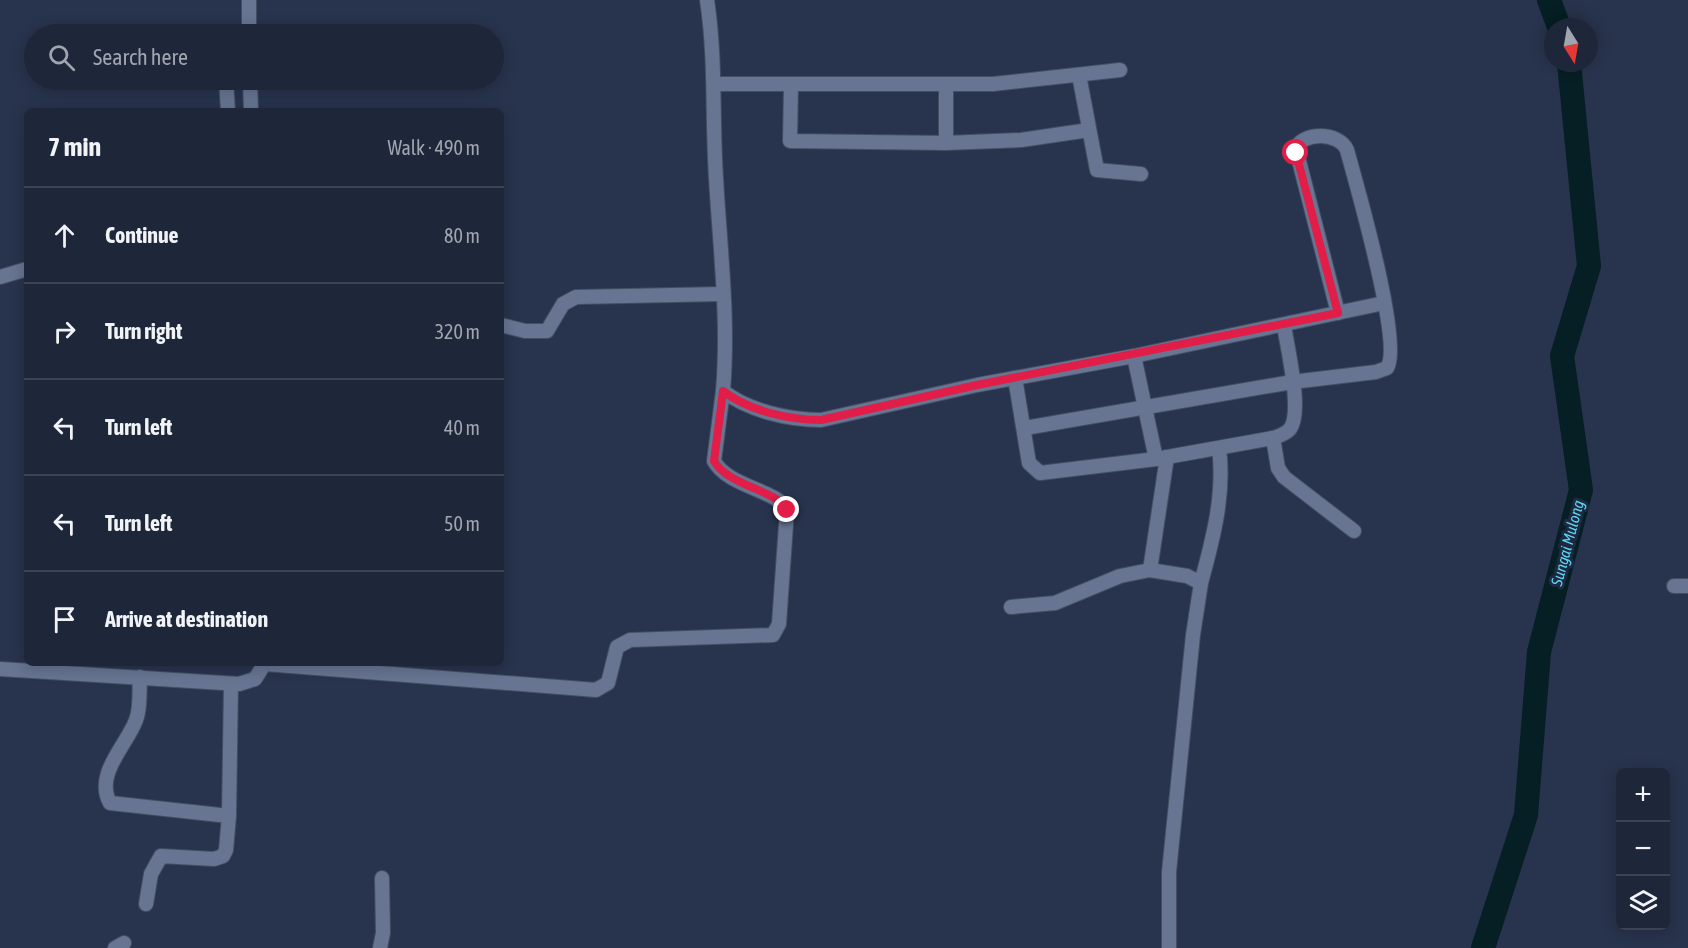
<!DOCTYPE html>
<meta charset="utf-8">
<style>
body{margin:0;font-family:"Asap Condensed",sans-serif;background:#2b3245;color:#f1f3f6}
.controls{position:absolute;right:18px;bottom:18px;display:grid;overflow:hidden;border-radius:9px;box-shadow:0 3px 15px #0003}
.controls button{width:54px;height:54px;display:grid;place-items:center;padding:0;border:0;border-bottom:2px solid #3c4354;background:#1e263a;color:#f1f3f6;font:30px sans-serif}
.compass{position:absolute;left:1544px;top:18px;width:54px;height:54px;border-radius:50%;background:#1e263a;box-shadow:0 3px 15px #0003;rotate:169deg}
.stop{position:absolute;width:18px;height:18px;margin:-14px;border:4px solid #e11d48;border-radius:50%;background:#fff}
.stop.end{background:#e11d48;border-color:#fff;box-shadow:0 2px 6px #0008}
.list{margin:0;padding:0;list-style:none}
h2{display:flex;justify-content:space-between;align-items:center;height:78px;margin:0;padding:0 24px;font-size:26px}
h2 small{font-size:20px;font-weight:400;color:#a1a5af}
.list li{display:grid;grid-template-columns:39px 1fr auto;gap:18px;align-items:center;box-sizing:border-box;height:96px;padding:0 24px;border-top:2px solid #3c4354}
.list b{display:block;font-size:22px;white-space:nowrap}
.list em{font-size:20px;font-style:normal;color:#a1a5af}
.icon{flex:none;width:33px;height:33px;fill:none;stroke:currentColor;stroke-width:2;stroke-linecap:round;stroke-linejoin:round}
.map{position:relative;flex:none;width:1688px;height:948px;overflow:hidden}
.search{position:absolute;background:#1e263a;box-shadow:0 3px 15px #0003;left:24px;top:24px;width:480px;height:66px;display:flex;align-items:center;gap:15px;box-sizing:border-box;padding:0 21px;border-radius:33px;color:#a1a5af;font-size:22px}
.panel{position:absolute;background:#1e263a;box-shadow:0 3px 15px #0003;left:24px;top:108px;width:480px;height:558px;border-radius:9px}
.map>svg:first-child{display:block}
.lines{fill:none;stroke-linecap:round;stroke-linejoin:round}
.river{stroke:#051f24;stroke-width:24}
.minor-casing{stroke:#434e63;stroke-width:16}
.minor{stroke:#677592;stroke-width:14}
.route{stroke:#e11d48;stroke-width:8}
.labels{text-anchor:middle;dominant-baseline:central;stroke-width:6;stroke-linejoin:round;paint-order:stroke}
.water-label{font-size:16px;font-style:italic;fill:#5dd5f0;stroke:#1e2942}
</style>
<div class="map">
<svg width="1688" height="948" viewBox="0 0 1688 948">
<rect width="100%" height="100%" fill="#28334d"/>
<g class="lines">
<g class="river">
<polyline points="1549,0 1559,27"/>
<polyline points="1483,948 1526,815 1539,652 1581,490 1562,356 1589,266 1569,63"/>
</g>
<g class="minor-casing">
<g id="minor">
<path d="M707,0C716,59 712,118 716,178C720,249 729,319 723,391C749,411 789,420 821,420L977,385L1134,356L1384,303"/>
<polyline points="249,34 249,0"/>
<polyline points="1079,75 1097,170 1141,174"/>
<polyline points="226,80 228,111"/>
<polyline points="250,80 251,111"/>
<polyline points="714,84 993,84 1120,70"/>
<polyline points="791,85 790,141 946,143 1021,140 1089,130"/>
<polyline points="946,85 946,143"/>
<polyline points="0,277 27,269"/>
<polyline points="501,325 525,331 547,331 563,304 576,297 723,294"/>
<polyline points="1134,356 1156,459"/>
<path d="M1015,378L1029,463L1040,473L1156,459L1273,438C1279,436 1286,434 1290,429C1303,412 1287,347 1284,325"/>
<path d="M1025,428L1292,382L1376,372L1387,368C1403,345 1356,183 1347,150C1339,131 1301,132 1296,149L1338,313"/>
<polyline points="1273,438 1278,468 1284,477 1354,531"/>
<polyline points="1150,570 1167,457"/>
<polyline points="1674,586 1688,586"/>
<path d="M1011,607L1055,603L1120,576L1150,570L1187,576L1201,583C1213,539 1225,494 1219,448"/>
<path d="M265,664L596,690L608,683L617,647L630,640L773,635L779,624L787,510C778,490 728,487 714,461L723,391"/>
<polyline points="0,669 239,684 255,679 265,663"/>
<path d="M140,677C139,690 141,708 136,720C127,745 94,774 110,803L229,816"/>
<polyline points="146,904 151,874 161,856 214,859 223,856 226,850 229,816 231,684"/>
<polyline points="115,948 124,943"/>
<polyline points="380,948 383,933 382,878"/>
<polyline points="1169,948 1169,872 1193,635 1201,583"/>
</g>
</g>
<use href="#minor" class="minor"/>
</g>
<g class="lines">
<path class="route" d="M787,510C778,490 729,487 714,461L723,391C749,411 790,420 821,420L977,385L1338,313L1296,153"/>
</g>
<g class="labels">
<g class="water-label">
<text transform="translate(1567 543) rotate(-75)">Sungai Mulong</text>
</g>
</g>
</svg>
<div class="controls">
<button>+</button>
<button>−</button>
<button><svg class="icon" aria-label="layers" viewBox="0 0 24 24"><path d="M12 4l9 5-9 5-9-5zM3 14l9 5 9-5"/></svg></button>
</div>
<svg class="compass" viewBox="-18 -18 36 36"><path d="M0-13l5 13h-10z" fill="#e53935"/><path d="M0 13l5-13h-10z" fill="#a1a5af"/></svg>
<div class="stop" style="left:1296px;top:153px"></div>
<div class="stop end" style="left:787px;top:510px"></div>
<div class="search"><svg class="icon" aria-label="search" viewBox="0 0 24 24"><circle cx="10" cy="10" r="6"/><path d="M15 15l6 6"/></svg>Search here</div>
<section class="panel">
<h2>7 min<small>Walk · 490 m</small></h2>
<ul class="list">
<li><svg class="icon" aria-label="ahead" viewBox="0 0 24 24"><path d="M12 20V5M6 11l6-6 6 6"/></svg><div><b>Continue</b></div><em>80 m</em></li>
<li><svg class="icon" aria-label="right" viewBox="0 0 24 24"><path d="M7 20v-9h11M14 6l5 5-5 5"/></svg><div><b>Turn right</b></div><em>320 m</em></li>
<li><svg class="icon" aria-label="left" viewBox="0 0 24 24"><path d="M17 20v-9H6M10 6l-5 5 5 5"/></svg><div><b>Turn left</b></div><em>40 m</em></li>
<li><svg class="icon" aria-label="left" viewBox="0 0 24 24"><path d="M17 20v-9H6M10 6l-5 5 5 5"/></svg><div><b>Turn left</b></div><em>50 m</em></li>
<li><svg class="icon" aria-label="arrive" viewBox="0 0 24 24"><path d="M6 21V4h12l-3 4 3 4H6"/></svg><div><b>Arrive at destination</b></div></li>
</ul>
</section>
</div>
